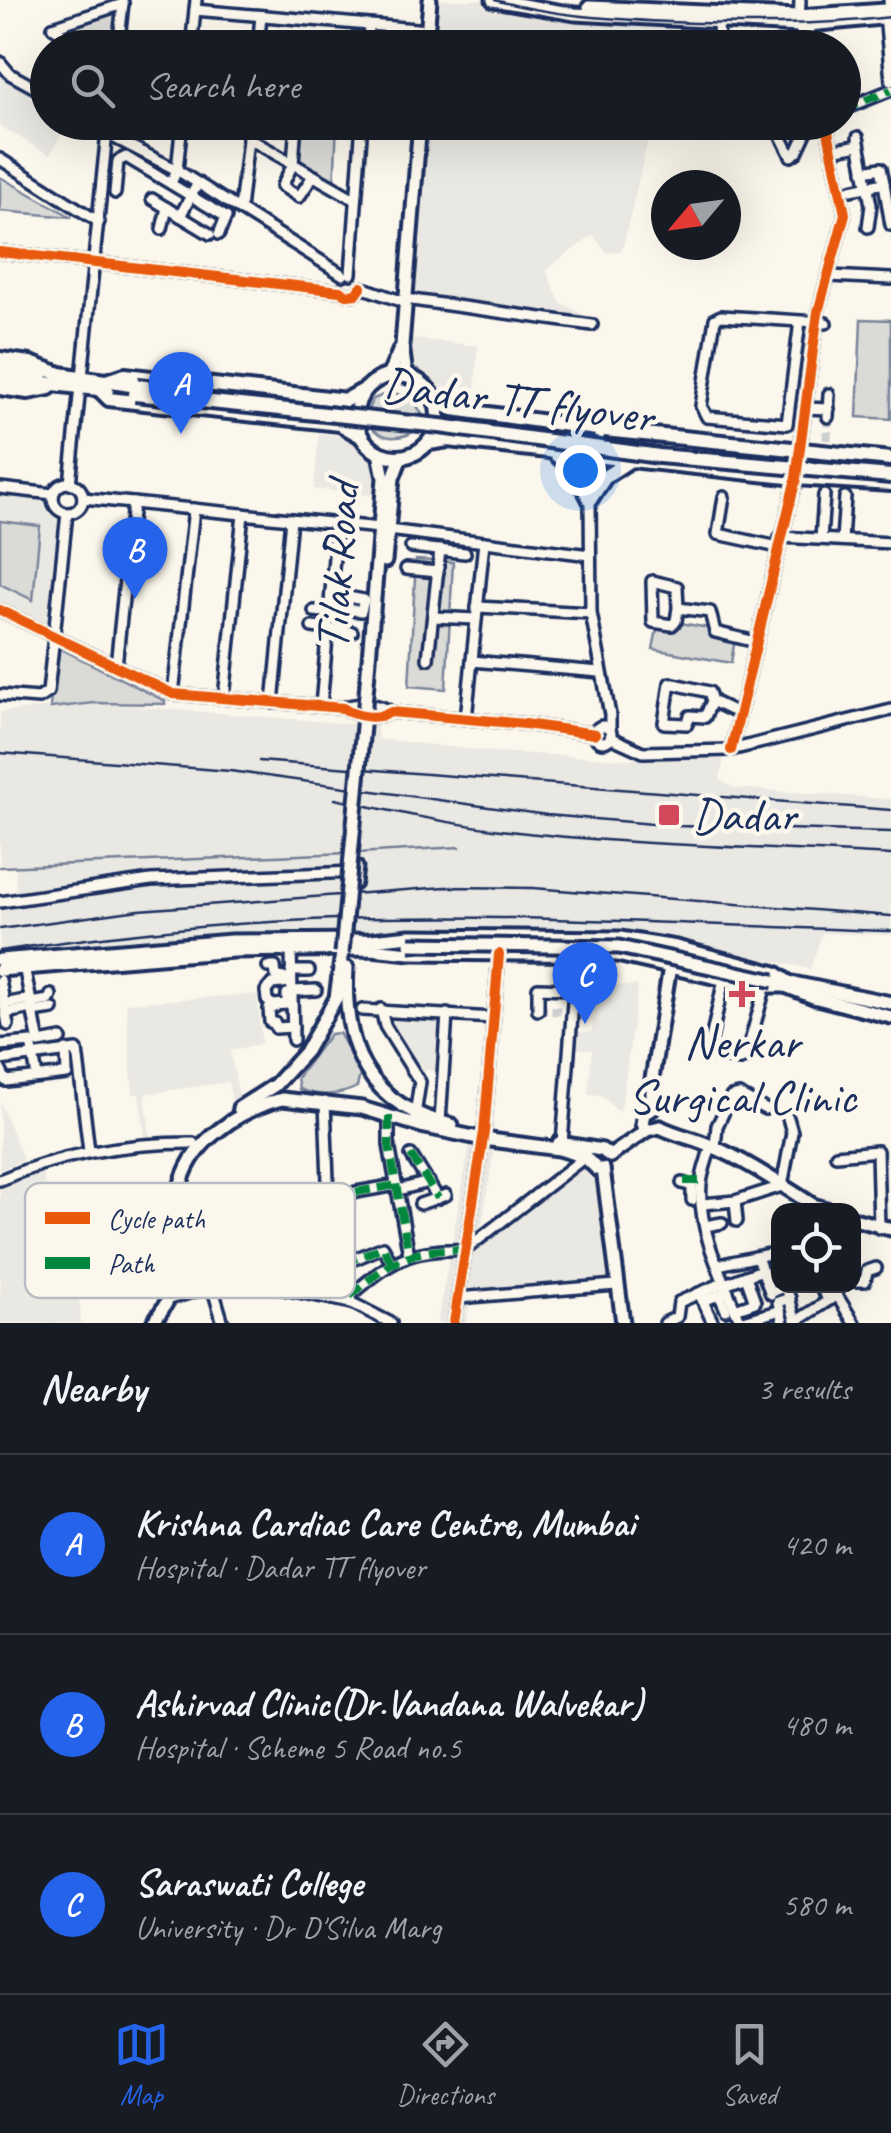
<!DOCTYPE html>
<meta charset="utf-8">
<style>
body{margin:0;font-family:Caveat,sans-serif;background:#242831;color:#f1f3f6}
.controls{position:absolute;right:30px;bottom:30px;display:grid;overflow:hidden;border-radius:20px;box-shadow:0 10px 40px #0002}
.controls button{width:90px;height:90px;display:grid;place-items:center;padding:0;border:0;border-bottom:2px solid #363941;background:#171b24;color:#f1f3f6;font:50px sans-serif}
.compass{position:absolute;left:651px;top:170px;width:90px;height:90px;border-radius:50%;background:#171b24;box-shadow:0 10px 40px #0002;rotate:241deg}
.you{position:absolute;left:580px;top:470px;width:35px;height:35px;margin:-25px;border:8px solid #fff;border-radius:50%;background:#1a73e8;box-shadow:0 0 0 15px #1a73e833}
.badge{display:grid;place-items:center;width:65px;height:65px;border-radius:50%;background:#2563eb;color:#fff;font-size:32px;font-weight:700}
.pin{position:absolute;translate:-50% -82px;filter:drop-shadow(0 2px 5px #0008)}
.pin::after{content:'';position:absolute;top:52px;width:35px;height:30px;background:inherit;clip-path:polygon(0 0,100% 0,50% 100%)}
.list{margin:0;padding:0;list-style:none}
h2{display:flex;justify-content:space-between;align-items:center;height:130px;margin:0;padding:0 40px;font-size:42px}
h2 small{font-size:32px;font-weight:400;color:#9ea1a6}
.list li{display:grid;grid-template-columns:65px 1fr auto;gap:30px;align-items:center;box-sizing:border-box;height:180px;padding:0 40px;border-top:2px solid #363941}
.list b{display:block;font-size:38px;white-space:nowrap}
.list p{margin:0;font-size:32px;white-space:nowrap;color:#9ea1a6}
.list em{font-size:32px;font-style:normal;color:#9ea1a6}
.icon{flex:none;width:55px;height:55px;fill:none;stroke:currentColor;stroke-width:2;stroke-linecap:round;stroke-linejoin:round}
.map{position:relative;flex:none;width:891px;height:1323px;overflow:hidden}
.search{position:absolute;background:#171b24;box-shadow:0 10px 40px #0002;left:30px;right:30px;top:30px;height:110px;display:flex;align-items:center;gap:25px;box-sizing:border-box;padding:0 35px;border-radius:55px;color:#9ea1a6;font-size:38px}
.sheet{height:670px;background:#171b24}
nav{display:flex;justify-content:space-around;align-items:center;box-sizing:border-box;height:140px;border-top:2px solid #363941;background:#171b24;font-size:28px;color:#9ea1a6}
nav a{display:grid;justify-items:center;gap:5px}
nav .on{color:#2563eb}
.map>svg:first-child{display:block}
.built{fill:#eae8e2}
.green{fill:#dadad7;stroke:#7a849a;stroke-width:2.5}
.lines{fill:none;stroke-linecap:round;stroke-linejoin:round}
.stream{stroke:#747e96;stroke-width:2.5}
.minor-tunnel{stroke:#cecfd0;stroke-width:9;stroke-dasharray:9 4.5;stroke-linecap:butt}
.minor-casing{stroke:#1b2f5e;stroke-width:16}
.major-casing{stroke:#1b2f5e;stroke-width:19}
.highway-casing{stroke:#1b2f5e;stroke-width:20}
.minor{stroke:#fbf7ec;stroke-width:9}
.major{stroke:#fbf7ec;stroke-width:11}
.highway{stroke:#fbf7ec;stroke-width:12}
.rail{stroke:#1b2f5e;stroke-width:2.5}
.major-bridge-casing{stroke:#1b2f5e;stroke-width:19;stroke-linecap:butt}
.highway-bridge-casing{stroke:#1b2f5e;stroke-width:20;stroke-linecap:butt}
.major-bridge{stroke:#fbf7ec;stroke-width:11}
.highway-bridge{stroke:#fbf7ec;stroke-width:12}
.quiet{stroke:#00873e;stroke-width:8;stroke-dasharray:15 8;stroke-linecap:butt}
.cycleway-casing{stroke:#fbf7ec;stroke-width:16}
.cycleway{stroke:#e8590c;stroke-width:10}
.poi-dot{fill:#d1495b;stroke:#fbf7ec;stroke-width:4}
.labels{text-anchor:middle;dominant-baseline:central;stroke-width:9;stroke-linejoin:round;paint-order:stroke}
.street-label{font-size:48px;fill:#1b2f5e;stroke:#fbf7ec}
.poi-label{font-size:48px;fill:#1b2f5e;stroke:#fbf7ec;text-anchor:start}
.key{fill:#fbf7ec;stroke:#b8bbc1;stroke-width:2.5}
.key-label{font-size:28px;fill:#1b2f5e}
</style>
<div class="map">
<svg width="891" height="1323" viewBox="0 0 891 1323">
<rect width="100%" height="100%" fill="#fbf7ec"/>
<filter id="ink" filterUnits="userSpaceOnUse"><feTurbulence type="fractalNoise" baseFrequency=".01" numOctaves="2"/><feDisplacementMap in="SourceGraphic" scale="20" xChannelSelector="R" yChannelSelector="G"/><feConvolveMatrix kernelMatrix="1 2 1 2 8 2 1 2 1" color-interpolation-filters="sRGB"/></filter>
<g filter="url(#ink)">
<g class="built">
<polygon points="436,0 484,0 539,13 673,29 639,47 432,48"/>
<polygon points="0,77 47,103 48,122 68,123 50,155 0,126"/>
<polygon points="425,123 652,123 622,251 607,253 593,235 546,270 560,302 596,322 410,295"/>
<polygon points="411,338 478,346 474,406 449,405 429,382 414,371 410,366"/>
<polygon points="319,433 347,437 373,460 377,470 375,496 314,489"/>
<polygon points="0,492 49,498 50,506 63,515 51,631 0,606"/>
<polygon points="94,703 377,726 378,739 495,752 627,759 724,759 720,780 734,788 891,799 891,935 822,933 810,969 663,937 508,934 486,929 231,934 0,965 0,909 15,906 16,865 0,864 0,712"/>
<polygon points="596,984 638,986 622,1104 618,1112 601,1095 588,1094 592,1050 573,1048 575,1032 592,1032"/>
<polygon points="257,994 262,1043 230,1051 240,1100 233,1105 228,1082 145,1094 151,1143 146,1142 139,1094 133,1094 132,1084 126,1003"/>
<polygon points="387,1016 444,1020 440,1071 416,1069 387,1027"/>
<polygon points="0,1101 23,1160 0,1170"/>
<polygon points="470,1143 494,1149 479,1243 588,1163 598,1174 612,1279 471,1292 466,1323 437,1323"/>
<polygon points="41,1165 53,1220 66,1220 79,1253 74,1277 78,1281 81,1323 0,1323 0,1182"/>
</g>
<g class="green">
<polygon points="118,8 114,47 87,47 59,27"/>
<polygon points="297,123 337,123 334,188 294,165"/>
<polygon points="0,177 72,217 0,211"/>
<polygon points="861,319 891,320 891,419 857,417"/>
<path d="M391,392L413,399L422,414L419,427C396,450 352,431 373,399Z"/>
<polygon points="0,521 40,526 33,600 0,584"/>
<polygon points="416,560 453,562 446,689 409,686"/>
<polygon points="659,619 736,633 731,663 653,649"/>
<polygon points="55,646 165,701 165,704 94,703 50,708"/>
<path d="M339,1033L361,1071L357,1087C340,1096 316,1097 299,1089L297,1078L330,1034Z"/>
</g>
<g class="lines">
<g class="stream">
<polyline points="357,853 460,847"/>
<polyline points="0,867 349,853"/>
</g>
<g class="minor-tunnel">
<polyline points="827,440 828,417"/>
<polyline points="538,1010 564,1011"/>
<polyline points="266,1282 271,1257 277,1259 272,1283"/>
</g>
<g class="minor-casing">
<g id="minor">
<polyline points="800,0 799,26 807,48"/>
<polyline points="889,0 890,10"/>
<polyline points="195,10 428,30"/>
<polyline points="885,14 891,81"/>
<polyline points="808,19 812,48"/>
<polyline points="718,21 719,48"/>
<polyline points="53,27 123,4"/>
<polyline points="53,27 82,48"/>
<polyline points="118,48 123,3"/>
<polyline points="191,48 196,0"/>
<polyline points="258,48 261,16"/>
<polyline points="368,48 369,25"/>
<polyline points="0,62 10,74 48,95"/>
<polyline points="844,109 891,90"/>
<polyline points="95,122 107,134 177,170 343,275"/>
<polyline points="296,122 293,164 282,186 299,197 313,176"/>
<polyline points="774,122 791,156 797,152 811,122"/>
<polyline points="272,128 296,129"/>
<polyline points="858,137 871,205 868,227"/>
<polyline points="248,138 356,200"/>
<polyline points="832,150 859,145"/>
<polyline points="0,159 99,222"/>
<polyline points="171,183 177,170 182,122"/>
<polyline points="884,183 891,225"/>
<polyline points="851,190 884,183 881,168 864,171"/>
<polyline points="115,193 118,161 126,157 226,217 219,234"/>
<polyline points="152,199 210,234"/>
<polyline points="240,209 250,122"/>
<polyline points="180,216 198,183"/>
<polyline points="162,229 167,208"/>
<polyline points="0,252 340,291 348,295 356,294 361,287"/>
<polyline points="351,274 362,122"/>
<polyline points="830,276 891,279"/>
<polyline points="361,287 404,302"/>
<polyline points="405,299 592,325"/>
<polyline points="800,321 787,424 707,417 701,406 715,319 721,316 817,322 826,323"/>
<polyline points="82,377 108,122"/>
<polyline points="805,408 829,409"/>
<polyline points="828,417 829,394"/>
<polyline points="600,430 590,500 591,613 610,715 610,730"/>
<circle cx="68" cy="498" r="15"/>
<polyline points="70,484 80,387"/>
<polyline points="0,488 53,494"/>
<polyline points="724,497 718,534 778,547"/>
<polyline points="83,498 380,528"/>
<polyline points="388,530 590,555"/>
<polyline points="780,537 891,543"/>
<polyline points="821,539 824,495"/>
<polyline points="842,540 845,497"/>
<polyline points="411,547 465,553"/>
<polyline points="406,569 438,572"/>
<polyline points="330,607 361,611 364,600 331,594"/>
<polyline points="477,607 591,613"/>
<polyline points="678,608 676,621 672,625 653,622 652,581 677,587 678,608 710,612 715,632 756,642"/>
<path d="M0,610L173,694L343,708C356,717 377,720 391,712L525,724L595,734"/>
<polyline points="314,611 332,613"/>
<polyline points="433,617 476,619"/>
<polyline points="312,627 352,632"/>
<polyline points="428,659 440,550"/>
<polyline points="472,661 600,672"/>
<polyline points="116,666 133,503"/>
<polyline points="173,694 194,509"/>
<polyline points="0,695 39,698 48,692 67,513"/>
<polyline points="224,698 243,514"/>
<polyline points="712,701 705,717 690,716 687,724 664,723 670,683 709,692 712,701 739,714"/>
<polyline points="273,703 291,519"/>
<polyline points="321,706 337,523"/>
<path d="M343,708C356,702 380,703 391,712"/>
<polyline points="466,719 484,542"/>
<circle cx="603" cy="734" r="8"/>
<polyline points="610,737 643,752 731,750 891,710"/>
<polyline points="731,750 796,478 818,312 845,214 826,122"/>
<polyline points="0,902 151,880 355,872"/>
<polyline points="291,950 293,1040"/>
<polyline points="24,966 39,1043 61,1039"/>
<polyline points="268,967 275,967 276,976 284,978"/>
<polyline points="291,971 309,971"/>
<polyline points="724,979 709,1049 712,1053 740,1060 746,1056 765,988"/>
<polyline points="0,980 8,1025"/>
<polyline points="292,991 316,990"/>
<polyline points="287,994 287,1004 272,1005 267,1000 266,991 272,984 291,982"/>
<polyline points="9,1003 30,999"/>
<polyline points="31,1003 49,1000 51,995"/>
<polyline points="275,1007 269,1009 270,1022 275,1023 276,1028 293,1027"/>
<polyline points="381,1009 385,1026 420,1082 415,1115"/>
<polyline points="362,1010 493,1018"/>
<polyline points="538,1010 538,988 574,989"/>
<polyline points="11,1012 32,1008"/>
<polyline points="33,1012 53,1009"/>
<polyline points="0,1045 31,1042 37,1077"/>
<polyline points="0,1060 77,1050 89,1151"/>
<polyline points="0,1069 6,1081 67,1074 66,1050"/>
<polyline points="325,1102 329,1207 352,1303 391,1323"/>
<polyline points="389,1116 389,1145 409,1255"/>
<polyline points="440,1122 447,1014"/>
<polyline points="562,1143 577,951"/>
<path d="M711,1145C708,1158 702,1172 701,1184C697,1231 724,1281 741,1323"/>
<polyline points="715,1147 717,1126 731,1097 739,1095 765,1109"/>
<polyline points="411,1155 438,1198"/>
<polyline points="836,1155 877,1151 879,1228"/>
<path d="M0,1180C62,1153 126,1143 193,1143"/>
<polyline points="682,1183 692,1186 692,1200"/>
<polyline points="398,1190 429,1182"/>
<polyline points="356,1192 397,1185"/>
<polyline points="735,1201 737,1221"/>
<polyline points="420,1204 446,1195"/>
<polyline points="703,1204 735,1201 782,1186 792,1132 788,1118"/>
<polyline points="267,1212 269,1241"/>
<polyline points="276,1212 276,1194 329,1193"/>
<polyline points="176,1219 329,1207"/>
<polyline points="705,1226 722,1223"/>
<polyline points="757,1257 771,1294"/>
<polyline points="343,1264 383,1247 391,1262"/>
<polyline points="718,1265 778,1252"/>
<polyline points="854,1281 865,1281 867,1271 876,1268"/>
<polyline points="249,1282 255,1260"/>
<polyline points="725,1284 762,1270"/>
<polyline points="212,1286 223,1323"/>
<polyline points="819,1286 829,1300"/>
<polyline points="831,1286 854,1323"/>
<polyline points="775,1291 786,1286 796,1323"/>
<polyline points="699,1293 713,1323"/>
<polyline points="719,1294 726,1310"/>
<path d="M350,1296C391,1261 409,1248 465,1250L585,1157"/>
<polyline points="458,1298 616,1285"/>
<polyline points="169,1299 212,1286 249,1282 352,1303"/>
<polyline points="703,1301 728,1291"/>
<polyline points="735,1309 755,1302 746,1276"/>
<polyline points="740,1322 774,1312"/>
<polyline points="795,1322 837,1295"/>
<polyline points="454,1323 484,1132 499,954"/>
<polyline points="665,1323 677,1317 679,1302 725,1282"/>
<polyline points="783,1323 778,1302 790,1298"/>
</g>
</g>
<g class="major-casing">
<g id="major">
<polyline points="493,0 575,14 799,26 891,17"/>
<polyline points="589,7 798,16 885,10"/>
<polyline points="426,48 430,0"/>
<polyline points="389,375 400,349"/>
<polyline points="406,375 402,345 420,122"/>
<polyline points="385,561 393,478 401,457"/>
<polyline points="367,683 384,478 379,453"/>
<polyline points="354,883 356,867"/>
<polyline points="0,960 231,941 371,940 410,936 620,938 676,947 757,968 776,973 787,981"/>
<path d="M347,968C342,1049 369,1106 452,1125"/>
<polyline points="0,970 233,951 371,949 410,953 617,955 752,986 784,986"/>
<polyline points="783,981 891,1003"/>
<polyline points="780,984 813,997 891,1017"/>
<polyline points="239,1108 275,1085 306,1051 336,998 342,953"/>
<polyline points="652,1109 652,1079 671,960"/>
<polyline points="642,1124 644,1113 652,1109"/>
<path d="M660,1127C678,1136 694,1138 711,1146C747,1161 780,1184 813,1205L830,1210"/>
<polyline points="559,1143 602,1150 610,1156"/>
<polyline points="610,1156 647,1130 660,1127"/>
<polyline points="603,1169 623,1323"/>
<polyline points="854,1219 891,1229"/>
<path d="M153,1323C158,1315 167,1305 169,1296C184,1233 158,1176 219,1130C238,1115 258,1105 282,1099L362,1108L421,1126L483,1139L559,1149L585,1157L597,1169H603"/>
</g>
</g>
<g class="highway-casing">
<g id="highway">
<polyline points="0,359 30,363 60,374 137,386"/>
<polyline points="0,368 43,373"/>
<circle cx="397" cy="416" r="41"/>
<polyline points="0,378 107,390"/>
<polyline points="106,381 125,375 346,400 364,390"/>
<polyline points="0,388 28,392 49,388"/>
<polyline points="100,390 109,399 117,400 340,424 361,436"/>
<polyline points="436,401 453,409 604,430 891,459"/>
<polyline points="429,443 448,440 796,478 891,484"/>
<polyline points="552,451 576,473 590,500"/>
<polyline points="590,500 606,476 629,461"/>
</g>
</g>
<use href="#minor" class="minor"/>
<use href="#major" class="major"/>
<use href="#highway" class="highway"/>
<g class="rail">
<path d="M495,0C550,16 612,19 669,22C744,25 816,26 891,17"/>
<polyline points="0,753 230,771 547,815 677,826 891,832"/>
<polyline points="259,761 891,810"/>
<path d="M335,799C390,811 445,823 501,830C631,846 761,847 891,855"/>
<polyline points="0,929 139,910 445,887 533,888 891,916"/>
<path d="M0,951C127,932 255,919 384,918C553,915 722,926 891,931"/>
</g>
<g class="major-bridge-casing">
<g id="major-bridge">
<polyline points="410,944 619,947 774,981"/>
<polyline points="342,953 367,683"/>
</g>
</g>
<g class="highway-bridge-casing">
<g id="highway-bridge">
<polyline points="137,386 164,389"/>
<polyline points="135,394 440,426 659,456 891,476"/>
</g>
</g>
<use href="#major-bridge" class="major-bridge"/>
<use href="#highway-bridge" class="highway-bridge"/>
<g class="quiet">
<polyline points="844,109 891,90"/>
<polyline points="389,1116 389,1145 409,1255"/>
<polyline points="411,1155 438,1198"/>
<polyline points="684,1181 701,1181"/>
<polyline points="356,1192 397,1185"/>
<polyline points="343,1264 383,1247 391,1262"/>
<path d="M350,1296C391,1261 409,1248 465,1250"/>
</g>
<g class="cycleway-casing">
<g id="cycleway">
<polyline points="0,252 340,291 348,295 356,294 361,287"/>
<path d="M0,610L173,694L343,708C356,717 377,720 391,712L525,724L595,734"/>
<polyline points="731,750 796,478 818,312 845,214 826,122"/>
<polyline points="454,1323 484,1132 499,954"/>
</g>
</g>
<use href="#cycleway" class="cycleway"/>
</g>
</g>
<g class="poi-dot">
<rect x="657" y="803" width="24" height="24" rx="5"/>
<path d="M737 979h10v10h10v10h-10v10h-10v-10h-10v-10h10z"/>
</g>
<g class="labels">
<g class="street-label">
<text transform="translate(518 400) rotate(7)">Dadar TT flyover</text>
<text transform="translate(337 566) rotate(-86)">Tilak Road</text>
</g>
<g class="poi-label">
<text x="692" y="815">Dadar</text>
<text x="742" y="1042" text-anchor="middle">Nerkar<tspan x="742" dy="55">Surgical Clinic</tspan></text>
</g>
</g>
<rect x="25" y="1183" width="330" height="115" rx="15" class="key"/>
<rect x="45" y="1212" width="45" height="12" fill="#e8590c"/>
<rect x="45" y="1257" width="45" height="12" fill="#00873e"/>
<g class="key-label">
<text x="108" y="1228">Cycle path</text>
<text x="108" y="1273">Path</text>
</g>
</svg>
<div class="controls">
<button><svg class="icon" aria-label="locate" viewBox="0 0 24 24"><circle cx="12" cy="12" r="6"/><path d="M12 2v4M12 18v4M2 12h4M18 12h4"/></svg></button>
</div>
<svg class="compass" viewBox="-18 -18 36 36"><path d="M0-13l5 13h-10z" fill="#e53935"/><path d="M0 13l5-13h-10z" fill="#9ea1a6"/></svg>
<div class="you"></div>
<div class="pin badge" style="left:181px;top:434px">A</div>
<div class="pin badge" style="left:135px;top:599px">B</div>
<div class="pin badge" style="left:585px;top:1024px">C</div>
<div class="search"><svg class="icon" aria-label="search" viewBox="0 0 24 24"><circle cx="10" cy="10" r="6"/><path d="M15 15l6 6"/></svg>Search here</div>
</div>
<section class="sheet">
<h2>Nearby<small>3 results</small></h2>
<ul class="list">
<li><span class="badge">A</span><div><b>Krishna Cardiac Care Centre, Mumbai</b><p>Hospital · Dadar TT flyover</p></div><em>420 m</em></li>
<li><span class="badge">B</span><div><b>Ashirvad Clinic(Dr.Vandana Walvekar)</b><p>Hospital · Scheme 5 Road no.5</p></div><em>480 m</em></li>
<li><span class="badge">C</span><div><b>Saraswati College</b><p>University · Dr D'Silva Marg</p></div><em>580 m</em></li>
</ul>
</section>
<nav>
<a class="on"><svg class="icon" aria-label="map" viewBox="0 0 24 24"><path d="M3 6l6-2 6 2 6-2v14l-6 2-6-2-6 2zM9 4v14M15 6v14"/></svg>Map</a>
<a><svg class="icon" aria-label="directions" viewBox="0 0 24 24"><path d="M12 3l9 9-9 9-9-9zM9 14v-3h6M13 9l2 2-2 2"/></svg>Directions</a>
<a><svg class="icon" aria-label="saved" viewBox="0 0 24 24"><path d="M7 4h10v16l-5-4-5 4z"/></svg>Saved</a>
</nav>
